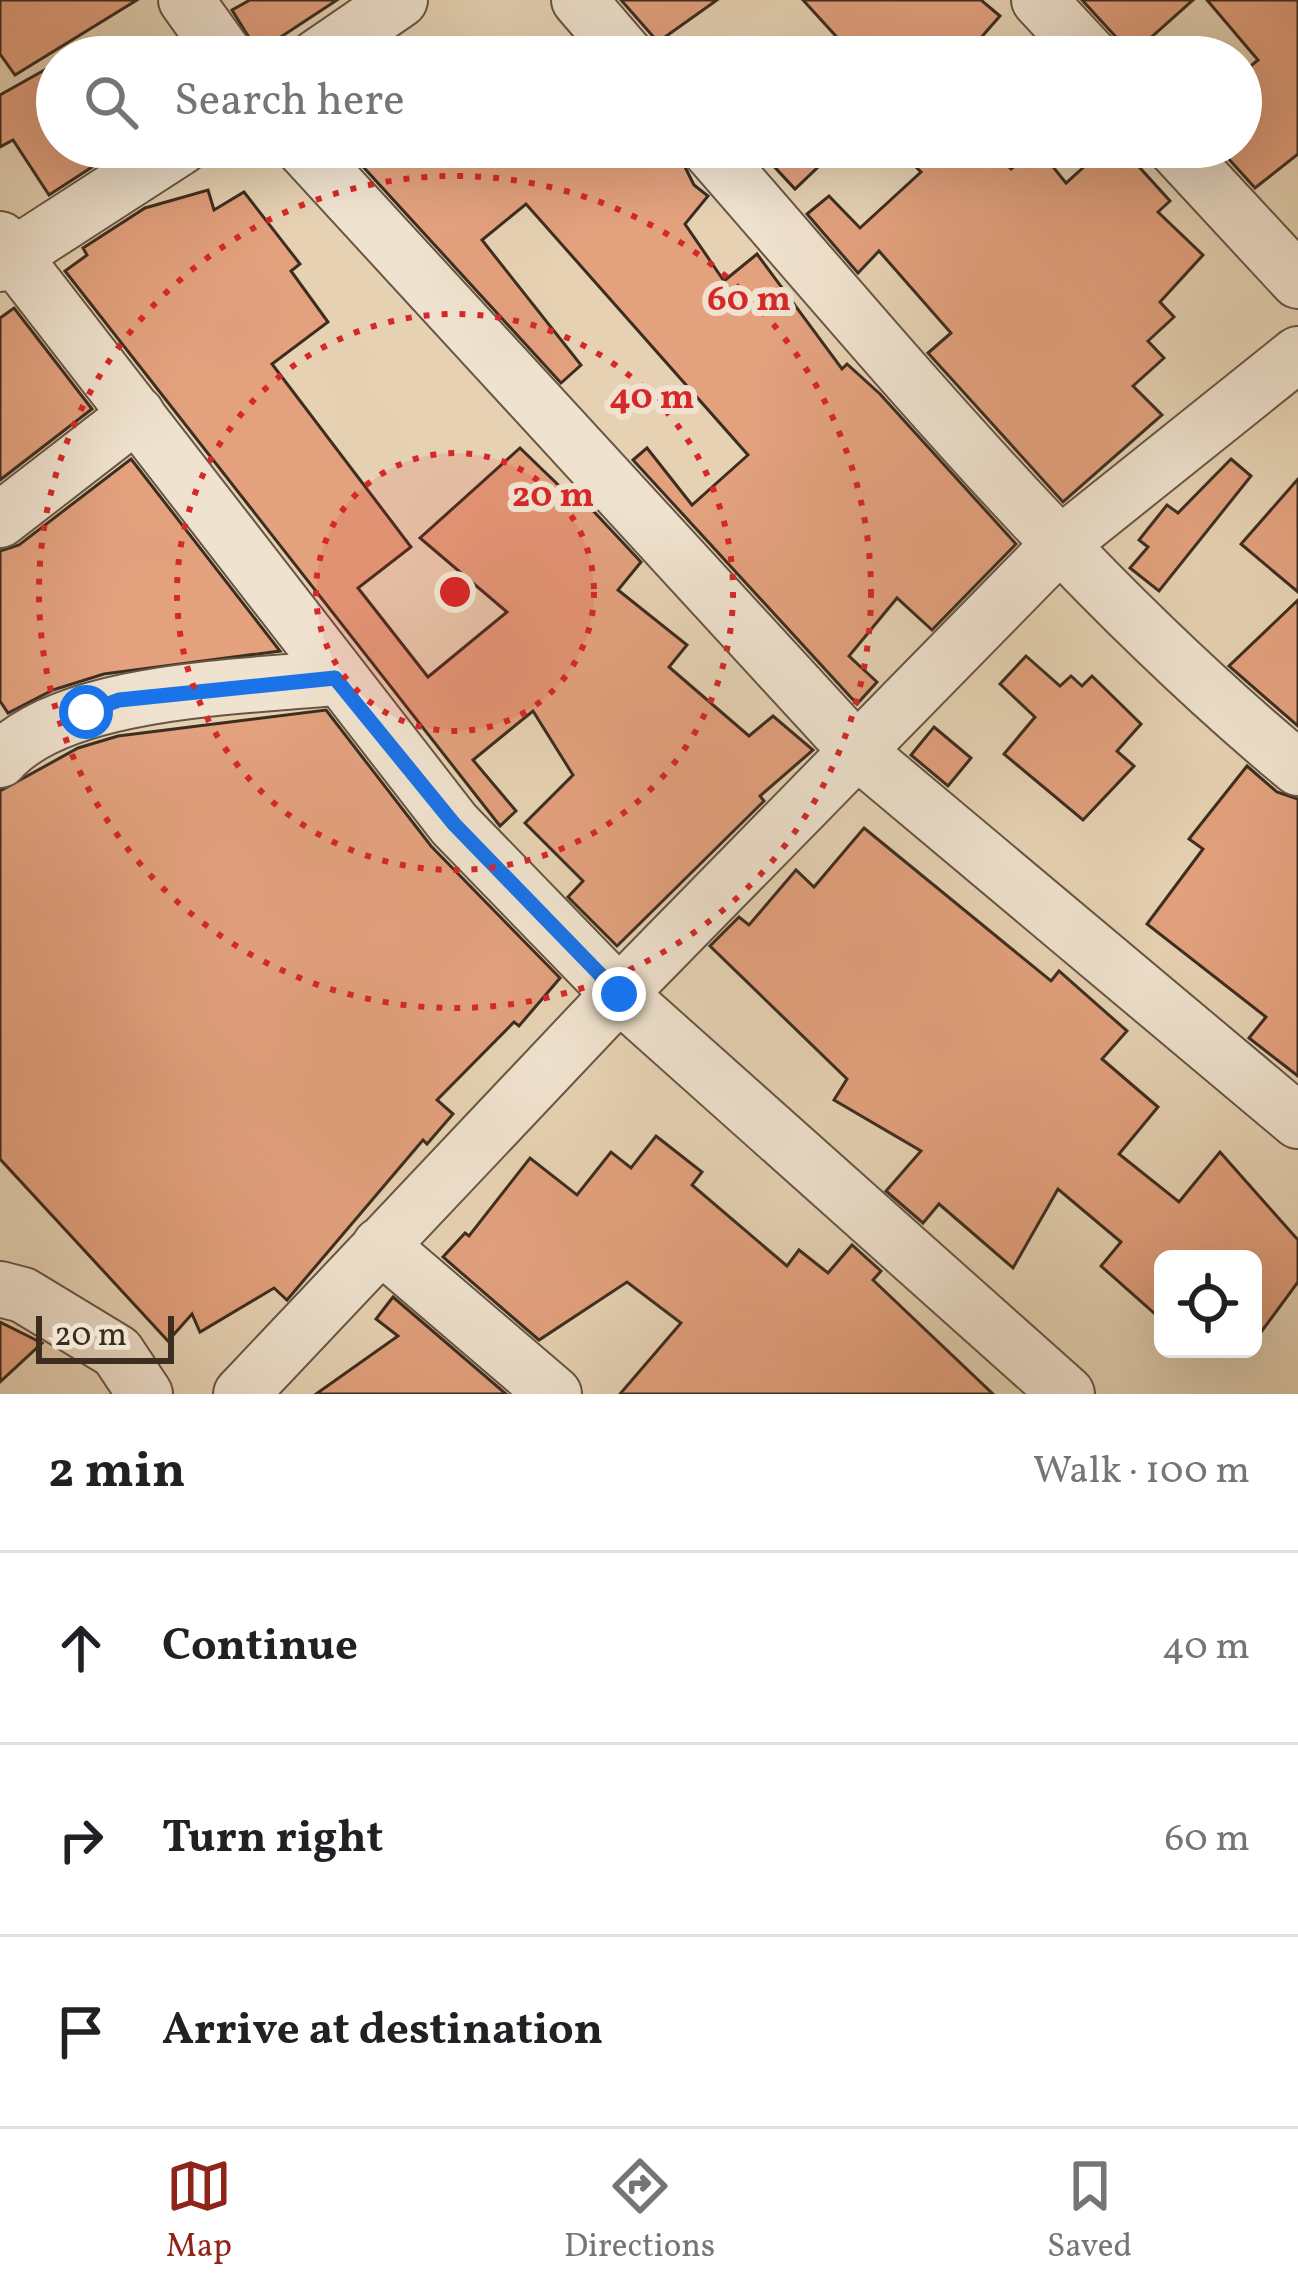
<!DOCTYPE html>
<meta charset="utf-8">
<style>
body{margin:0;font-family:Vollkorn,serif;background:#f2f2f2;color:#202124}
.controls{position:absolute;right:36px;bottom:36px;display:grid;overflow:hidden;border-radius:18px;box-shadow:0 12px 48px #0002}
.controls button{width:108px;height:108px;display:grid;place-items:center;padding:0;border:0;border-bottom:3px solid #e0e0e0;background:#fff;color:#202124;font:60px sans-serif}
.scale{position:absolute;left:36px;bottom:30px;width:138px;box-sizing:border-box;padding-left:12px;border:6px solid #3d2d20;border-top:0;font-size:33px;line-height:42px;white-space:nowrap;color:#3d2d20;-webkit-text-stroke:9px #efe2ce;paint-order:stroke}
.stop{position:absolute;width:36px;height:36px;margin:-27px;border:9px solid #1a73e8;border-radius:50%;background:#fff}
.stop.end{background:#1a73e8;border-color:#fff;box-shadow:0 3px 12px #0008}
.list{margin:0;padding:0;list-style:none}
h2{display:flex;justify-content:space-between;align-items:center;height:156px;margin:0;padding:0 48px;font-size:51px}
h2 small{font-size:39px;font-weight:400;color:#757577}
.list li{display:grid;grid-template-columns:78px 1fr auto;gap:36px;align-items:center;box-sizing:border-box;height:192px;padding:0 48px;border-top:3px solid #e0e0e0}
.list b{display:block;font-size:45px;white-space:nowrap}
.list em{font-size:39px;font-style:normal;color:#757577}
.icon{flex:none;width:66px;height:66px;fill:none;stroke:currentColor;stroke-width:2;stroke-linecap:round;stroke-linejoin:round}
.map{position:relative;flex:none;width:1298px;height:1394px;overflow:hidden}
.search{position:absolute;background:#fff;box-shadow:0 12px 48px #0002;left:36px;right:36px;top:36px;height:132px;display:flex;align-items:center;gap:30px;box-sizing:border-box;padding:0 42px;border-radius:66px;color:#757577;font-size:45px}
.sheet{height:732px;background:#fff}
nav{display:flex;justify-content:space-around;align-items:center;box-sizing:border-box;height:168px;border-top:3px solid #e0e0e0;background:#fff;font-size:33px;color:#757577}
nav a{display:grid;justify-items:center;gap:6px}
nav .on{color:#8f2418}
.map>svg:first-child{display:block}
.building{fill:#e3a17e;stroke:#3d2d20;stroke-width:3}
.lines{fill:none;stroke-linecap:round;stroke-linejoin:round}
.street-casing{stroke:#675645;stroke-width:58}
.street{stroke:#efe2ce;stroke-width:54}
.route{stroke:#1a73e8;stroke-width:15}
.ring{fill:none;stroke:#d62828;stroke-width:6;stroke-dasharray:6 12}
.centre{fill:#d62828;stroke:#efe2ce;stroke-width:6}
.ring-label{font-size:36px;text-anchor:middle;font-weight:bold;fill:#d62828;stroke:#efe2ce;stroke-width:12;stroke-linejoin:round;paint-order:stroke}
</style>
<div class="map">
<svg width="1298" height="1394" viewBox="0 0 1298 1394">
<rect width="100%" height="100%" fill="#e6d2b3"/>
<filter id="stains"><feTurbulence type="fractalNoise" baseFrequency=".00167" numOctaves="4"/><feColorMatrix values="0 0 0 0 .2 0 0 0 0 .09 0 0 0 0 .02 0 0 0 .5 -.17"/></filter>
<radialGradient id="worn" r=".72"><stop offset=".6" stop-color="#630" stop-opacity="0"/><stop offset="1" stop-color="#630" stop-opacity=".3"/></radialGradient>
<g class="building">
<polygon points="0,0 137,0 15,75 0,54"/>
<polygon points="250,0 337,0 258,52 232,10"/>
<polygon points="621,0 717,0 658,42"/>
<polygon points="803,0 981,0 1000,16 964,57 855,57"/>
<polygon points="1082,0 1193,0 1129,57 1123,57 1116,37"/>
<polygon points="1207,0 1298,0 1298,154 1255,188 1218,147 1241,147 1241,74 1258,60"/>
<polygon points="57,63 57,147 123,147 49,195 13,140 0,147 0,95"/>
<polygon points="345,147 675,147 694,185 708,196 685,224 724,281 757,254 842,369 847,364 880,394 1016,544 932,630 897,598 849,656 877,682 857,704 633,460 647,448 692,505 748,455 526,204 482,240 581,365 561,383"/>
<polygon points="756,147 839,147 795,189"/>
<polygon points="896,147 991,147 1011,169 1038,148 1066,183 1106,147 1121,147 1170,201 1158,212 1203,255 1160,302 1174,317 1148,341 1164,358 1133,386 1162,415 1063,502 928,353 951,333 879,251 858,273 807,214 829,196 860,228 921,172"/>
<polygon points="208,190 214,210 244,192 300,264 291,271 328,322 272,364 411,547 358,588 428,677 507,612 420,538 520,448 578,504 583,500 641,562 618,590 687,645 669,667 749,736 773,716 813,750 760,796 764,801 617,946 568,897 583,881 525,823 573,775 533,711 473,760 516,811 500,826 65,271 87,255 83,248 145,208"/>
<polygon points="14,308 92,409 0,480 0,318"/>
<polygon points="131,459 280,651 104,674 53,690 8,713 0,701 0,551 19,545"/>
<polygon points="1231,459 1251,476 1159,591 1130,568 1148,547 1139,540 1167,505 1178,513"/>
<polygon points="1298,479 1298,592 1241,544"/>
<polygon points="1298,600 1298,726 1229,666"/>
<polygon points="1026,656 1060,686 1071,676 1082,686 1092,676 1141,724 1117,751 1134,766 1083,820 1004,754 1035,717 1000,684"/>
<polygon points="326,710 431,846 560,978 519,1026 514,1022 437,1100 453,1114 427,1144 423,1140 287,1300 274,1288 200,1332 192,1314 168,1341 0,1159 0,791 78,748 118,736"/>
<polygon points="934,727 971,758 948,786 911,755"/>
<polygon points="1247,766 1277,792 1298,799 1298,1076 1249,1038 1266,1017 1147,924 1203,849 1189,839"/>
<polygon points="864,828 1051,981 1059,971 1127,1031 1102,1059 1158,1107 1119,1154 1179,1202 1220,1152 1298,1240 1298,1282 1253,1343 1253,1259 1163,1259 1163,1321 1101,1266 1121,1242 1058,1189 1013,1268 939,1204 923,1223 886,1191 921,1151 834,1100 847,1079 710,946 739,917 749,925 796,870 814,887"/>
<polygon points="656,1136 702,1172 692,1185 787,1266 799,1250 828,1273 852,1245 881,1271 873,1280 993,1394 620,1394 681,1323 627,1282 539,1340 443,1257 465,1233 469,1236 530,1158 577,1195 611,1152 631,1168"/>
<polygon points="393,1297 506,1394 316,1394 398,1336 376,1319"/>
<polygon points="0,1322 42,1343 0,1382"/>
</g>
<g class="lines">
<g class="street-casing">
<g id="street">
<polyline points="186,0 227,57"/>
<polyline points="579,0 628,57"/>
<polyline points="1039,0 1092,57"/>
<polyline points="317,57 400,0"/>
<polyline points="302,147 857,751 1298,1121"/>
<path d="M707,147C896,363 1076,584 1298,768"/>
<polyline points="1174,147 1298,281"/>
<polyline points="0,239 454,824 619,994 1067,1394"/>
<polyline points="0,264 181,147"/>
<polyline points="0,520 137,414"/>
<path d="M0,760C63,689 246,687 335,678"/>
<polyline points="380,1245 554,1394"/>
<polyline points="0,1289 23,1295 117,1352 145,1394"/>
<polyline points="241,1394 619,994 1057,547 1298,354"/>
</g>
</g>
<use href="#street" class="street"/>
</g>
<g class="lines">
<polyline class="route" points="86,712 119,700 335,678 454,824 619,994"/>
</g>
<circle cx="455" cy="592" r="139" fill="#d62828" fill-opacity=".12"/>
<g class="ring">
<circle cx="455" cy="592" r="139"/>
<circle cx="455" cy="592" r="278"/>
<circle cx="455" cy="592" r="416"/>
</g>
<circle cx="455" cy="592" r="18" class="centre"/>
<g class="ring-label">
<text x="749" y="310">60 m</text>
<text x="652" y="408">40 m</text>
<text x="553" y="506">20 m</text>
</g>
<rect width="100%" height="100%" filter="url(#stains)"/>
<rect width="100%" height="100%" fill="url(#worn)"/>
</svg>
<div class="controls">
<button><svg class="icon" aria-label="locate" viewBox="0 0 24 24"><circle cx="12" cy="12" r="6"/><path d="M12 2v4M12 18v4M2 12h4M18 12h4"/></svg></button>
</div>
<div class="scale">20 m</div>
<div class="stop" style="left:86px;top:712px"></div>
<div class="stop end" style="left:619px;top:994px"></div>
<div class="search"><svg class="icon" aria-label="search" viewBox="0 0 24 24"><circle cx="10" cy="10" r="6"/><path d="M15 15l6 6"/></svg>Search here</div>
</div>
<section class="sheet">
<h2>2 min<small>Walk · 100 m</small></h2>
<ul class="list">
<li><svg class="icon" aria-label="ahead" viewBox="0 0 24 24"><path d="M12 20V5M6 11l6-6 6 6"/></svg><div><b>Continue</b></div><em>40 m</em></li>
<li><svg class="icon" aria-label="right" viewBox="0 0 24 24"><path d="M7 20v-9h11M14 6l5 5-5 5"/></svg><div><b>Turn right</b></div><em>60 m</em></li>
<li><svg class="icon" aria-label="arrive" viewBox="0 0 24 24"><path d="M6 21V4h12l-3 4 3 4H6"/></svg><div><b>Arrive at destination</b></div></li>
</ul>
</section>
<nav>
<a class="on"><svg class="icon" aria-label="map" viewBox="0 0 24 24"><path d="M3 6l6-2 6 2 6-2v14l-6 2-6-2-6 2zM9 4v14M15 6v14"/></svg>Map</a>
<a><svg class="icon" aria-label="directions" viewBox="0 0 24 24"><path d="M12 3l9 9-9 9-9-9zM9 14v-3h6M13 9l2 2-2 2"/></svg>Directions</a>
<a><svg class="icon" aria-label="saved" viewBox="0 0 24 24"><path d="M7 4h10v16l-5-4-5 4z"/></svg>Saved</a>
</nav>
